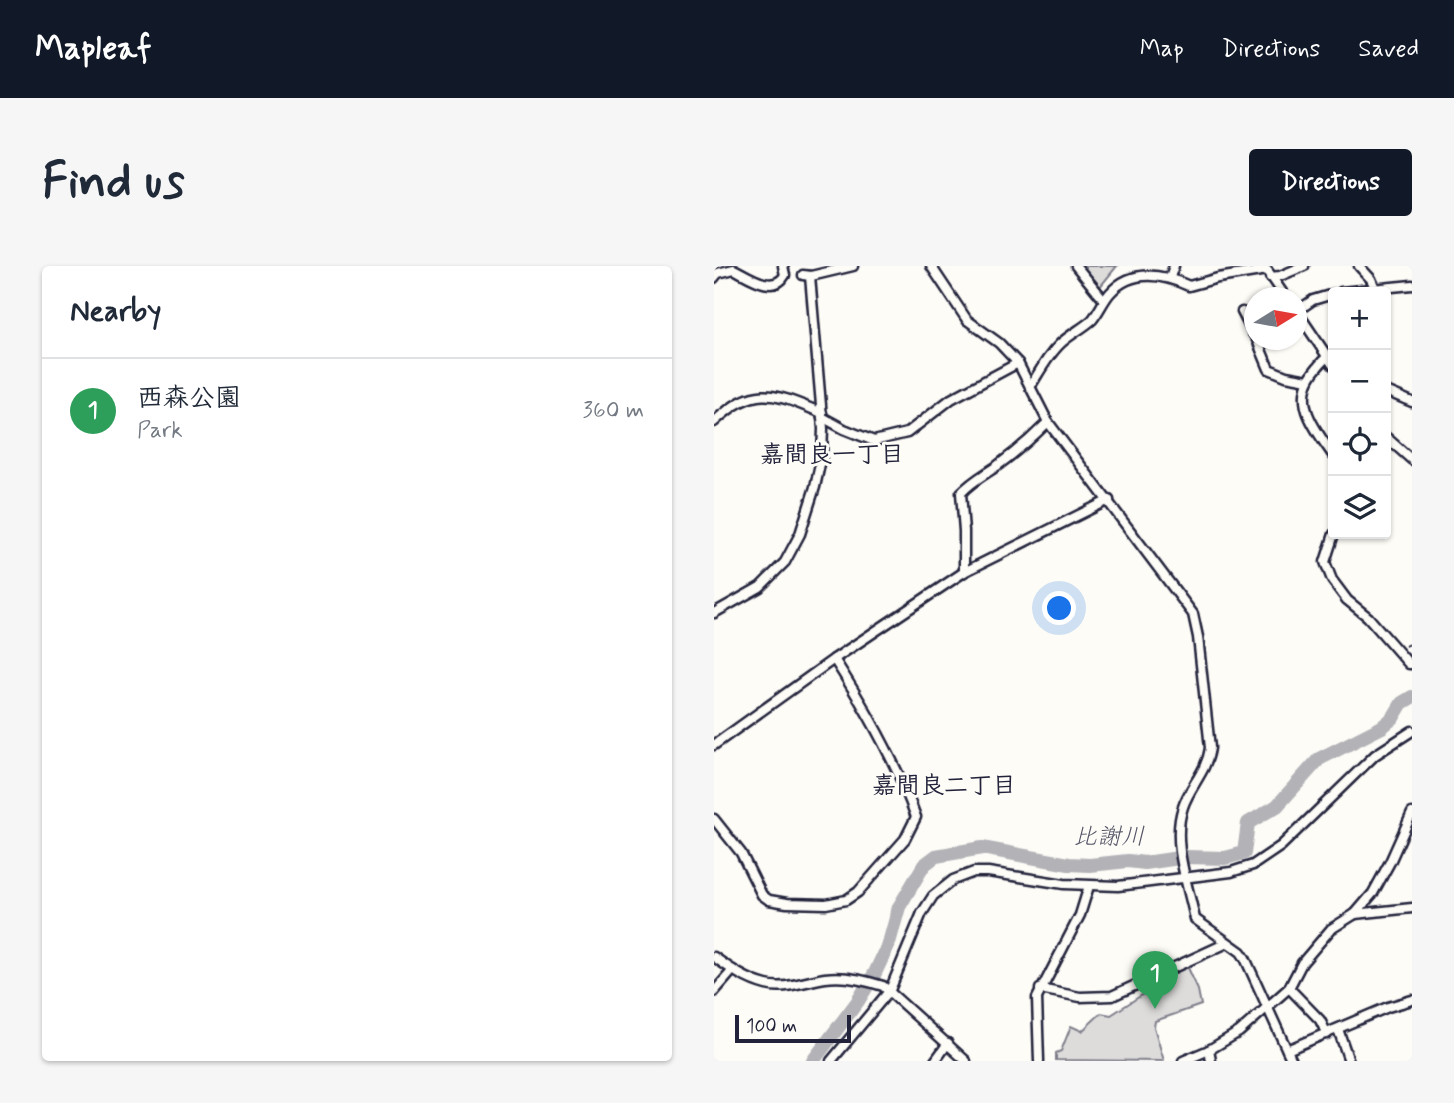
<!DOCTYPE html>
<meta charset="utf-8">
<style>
body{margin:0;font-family:Mynerve,"Klee One",sans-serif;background:#f6f6f7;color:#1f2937}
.controls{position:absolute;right:21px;top:21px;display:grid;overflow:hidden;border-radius:7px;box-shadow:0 2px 5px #0004}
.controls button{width:63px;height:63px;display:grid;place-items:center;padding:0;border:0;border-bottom:2px solid #e0e1e3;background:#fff;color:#1f2937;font:35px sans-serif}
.compass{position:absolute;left:530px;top:21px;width:63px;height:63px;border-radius:50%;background:#fff;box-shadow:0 2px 5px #0004;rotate:79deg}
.scale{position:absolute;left:21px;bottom:18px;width:116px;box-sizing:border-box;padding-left:7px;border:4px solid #22223b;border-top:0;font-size:19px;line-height:24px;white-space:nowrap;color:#22223b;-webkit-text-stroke:5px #fdfcf7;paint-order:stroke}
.you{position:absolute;left:346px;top:343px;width:24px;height:24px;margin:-18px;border:5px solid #fff;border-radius:50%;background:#1a73e8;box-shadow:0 0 0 10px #1a73e833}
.badge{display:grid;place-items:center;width:46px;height:46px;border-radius:50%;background:#111827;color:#fff;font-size:23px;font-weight:700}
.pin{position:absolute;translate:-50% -58px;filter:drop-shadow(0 2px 4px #0008)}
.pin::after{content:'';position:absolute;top:37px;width:24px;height:21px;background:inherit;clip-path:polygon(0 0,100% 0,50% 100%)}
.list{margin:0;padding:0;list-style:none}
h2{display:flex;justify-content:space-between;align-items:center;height:91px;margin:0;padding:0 28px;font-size:30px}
h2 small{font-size:23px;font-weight:400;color:#747a83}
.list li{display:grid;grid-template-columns:46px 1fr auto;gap:21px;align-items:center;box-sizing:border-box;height:105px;padding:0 28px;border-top:2px solid #e0e1e3}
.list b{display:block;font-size:26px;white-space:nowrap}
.list p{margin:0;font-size:23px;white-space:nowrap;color:#747a83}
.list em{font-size:23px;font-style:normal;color:#747a83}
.icon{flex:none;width:38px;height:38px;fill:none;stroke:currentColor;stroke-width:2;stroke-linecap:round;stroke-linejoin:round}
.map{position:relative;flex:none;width:698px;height:795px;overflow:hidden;border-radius:7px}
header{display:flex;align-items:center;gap:42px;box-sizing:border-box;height:98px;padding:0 35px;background:#111827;color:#fff}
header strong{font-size:33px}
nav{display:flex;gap:38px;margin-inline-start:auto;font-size:24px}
.intro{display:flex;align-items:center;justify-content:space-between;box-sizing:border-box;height:168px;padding:0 42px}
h1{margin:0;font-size:49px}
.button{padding:18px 32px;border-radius:7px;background:#111827;color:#fff;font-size:24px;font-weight:700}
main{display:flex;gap:42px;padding:0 42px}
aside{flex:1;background:#fff;border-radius:7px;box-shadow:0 2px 5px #0004}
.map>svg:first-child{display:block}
.green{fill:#dddcdb;stroke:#807f8b;stroke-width:2}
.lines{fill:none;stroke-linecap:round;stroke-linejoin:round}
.river{stroke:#b2b2b7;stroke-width:14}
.minor-casing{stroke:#22223b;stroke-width:13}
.path{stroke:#22223b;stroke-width:2;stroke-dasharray:5 5;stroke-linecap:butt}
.minor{stroke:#fdfcf7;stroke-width:8}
.labels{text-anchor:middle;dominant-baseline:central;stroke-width:6;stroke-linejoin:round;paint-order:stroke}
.neighbourhood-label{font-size:24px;font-weight:bold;fill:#22223b;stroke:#fdfcf7}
.water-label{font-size:24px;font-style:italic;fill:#545466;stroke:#fdfcf7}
</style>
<header>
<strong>Mapleaf</strong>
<nav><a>Map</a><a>Directions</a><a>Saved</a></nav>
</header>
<div class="intro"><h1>Find us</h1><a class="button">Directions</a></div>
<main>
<aside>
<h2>Nearby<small></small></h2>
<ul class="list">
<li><span class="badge" style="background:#2e9e5b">1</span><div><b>西森公園</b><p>Park</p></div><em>360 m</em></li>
</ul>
</aside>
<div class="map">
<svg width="698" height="795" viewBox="0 0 698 795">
<rect width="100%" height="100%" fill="#fdfcf7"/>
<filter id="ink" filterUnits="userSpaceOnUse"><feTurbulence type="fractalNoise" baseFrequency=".0143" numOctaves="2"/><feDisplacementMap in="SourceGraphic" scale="14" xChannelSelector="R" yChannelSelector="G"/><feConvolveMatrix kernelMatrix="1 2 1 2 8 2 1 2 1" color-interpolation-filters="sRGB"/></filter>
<g filter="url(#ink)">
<g class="green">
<polygon points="362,0 403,0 381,27"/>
<polygon points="472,697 484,724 487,739 441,755 440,761 450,795 342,794 342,787 347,785 357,760 368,765 387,747 397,749 437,723 432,716"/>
</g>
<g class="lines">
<polyline class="river" points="99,795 144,735 161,707 175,677 185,641 210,599 222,590 268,582 355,598 376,599 414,595 431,597 472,591 511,592 530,587 534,557 563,540 605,493 668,461 679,452 688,437 698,431"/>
<g class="minor-casing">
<g id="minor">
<path d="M217,0L253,54L285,77L304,97L334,156L479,348L484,371L496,482C493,505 476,520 469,541C457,576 474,618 481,653L527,686L531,692L578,795"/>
<polyline points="362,0 390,34"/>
<polyline points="645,0 657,13 661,22"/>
<polyline points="89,9 97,10 139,0"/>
<polyline points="456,11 460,0"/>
<polyline points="556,11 566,10 590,0"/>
<path d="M0,12L4,7L20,3C34,10 60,29 71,9L69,0"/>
<polyline points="627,26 698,19"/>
<polyline points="582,44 619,99"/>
<polyline points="583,45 599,34 619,28"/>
<polyline points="528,46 540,69"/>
<polyline points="543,74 555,103 572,110 594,114"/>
<path d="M619,87C610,92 605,99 599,107C578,137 602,164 619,189"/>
<path d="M316,121C326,105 334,89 347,77C357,68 369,62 378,54C385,46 389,35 396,27C418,2 449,8 475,20L504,12L553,4L572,32"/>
<polyline points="672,125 698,136"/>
<polyline points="108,151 130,163 160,175 193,167 237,133 304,97"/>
<path d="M0,156C42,117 59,127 108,147"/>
<polyline points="672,171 698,194"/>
<polyline points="620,268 611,296 618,314 633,334 654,351 695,398 698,398"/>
<path d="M250,306V265L247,227C258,215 270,209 283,200C302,186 318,172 334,156"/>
<polyline points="0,347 46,321 71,296 86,268 101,221 108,189 109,163 96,10"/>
<polyline points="0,479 120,393 250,306 395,234"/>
<path d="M0,553L27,587L48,629L55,634L73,637L112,638L132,634L144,626L191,573L202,551C182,495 152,443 120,393"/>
<polyline points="641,648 698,642"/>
<path d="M0,691C17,703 32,714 52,719C71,724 92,715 111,712C130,709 151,714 169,720L252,795"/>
<polyline points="575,722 606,754 613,768"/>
<polyline points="326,723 366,731 398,730 513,677"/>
<polyline points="0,726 19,704"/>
<polyline points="624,763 635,795"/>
<polyline points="495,784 497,795"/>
<polyline points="573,784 674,741 698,734"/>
<polyline points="117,795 176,724 208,647 219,630 239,614 260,606 274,606 350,618 404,620 517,606 539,599 567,580 661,489 698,465"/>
<polyline points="221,795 234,777"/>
<polyline points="325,795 323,732 366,649 375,620"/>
<polyline points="469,795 495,784 525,766 575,722 588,697 617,663 641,648 659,627 676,596 698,547"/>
</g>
</g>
<polyline class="path" points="691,380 698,377"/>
<use href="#minor" class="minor"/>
</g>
</g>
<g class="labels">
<g class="neighbourhood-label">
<text x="118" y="189">嘉間良一丁目</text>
<text x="230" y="520">嘉間良二丁目</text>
</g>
<g class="water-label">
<text x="395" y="571">比謝川</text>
</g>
</g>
</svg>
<div class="controls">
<button>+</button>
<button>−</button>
<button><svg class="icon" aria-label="locate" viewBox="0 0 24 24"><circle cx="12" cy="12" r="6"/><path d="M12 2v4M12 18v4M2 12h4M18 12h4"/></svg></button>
<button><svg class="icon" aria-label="layers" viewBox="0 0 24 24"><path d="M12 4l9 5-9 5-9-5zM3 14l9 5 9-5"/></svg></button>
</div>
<svg class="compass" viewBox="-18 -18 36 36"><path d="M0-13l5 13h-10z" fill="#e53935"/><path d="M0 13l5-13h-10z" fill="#747a83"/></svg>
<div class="scale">100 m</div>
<div class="you"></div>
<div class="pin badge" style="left:441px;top:743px;background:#2e9e5b">1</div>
</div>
</main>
